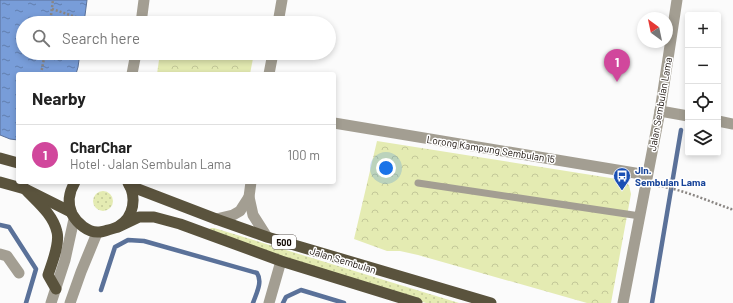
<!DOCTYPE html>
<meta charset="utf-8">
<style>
body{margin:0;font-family:Barlow,sans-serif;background:#f2f2f2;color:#222}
.controls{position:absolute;right:12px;top:12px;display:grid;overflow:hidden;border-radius:4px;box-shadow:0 2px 6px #0003}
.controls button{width:36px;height:36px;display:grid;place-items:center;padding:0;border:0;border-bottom:1px solid #e0e0e0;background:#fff;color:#222;font:20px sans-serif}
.compass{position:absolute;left:637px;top:12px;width:36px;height:36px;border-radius:50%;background:#fff;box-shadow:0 2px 6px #0003;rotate:327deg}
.you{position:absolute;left:386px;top:168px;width:14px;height:14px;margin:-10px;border:3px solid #fff;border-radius:50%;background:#1a73e8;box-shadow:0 0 0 6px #1a73e833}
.badge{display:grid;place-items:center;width:26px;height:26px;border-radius:50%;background:#685422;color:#fff;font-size:13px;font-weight:700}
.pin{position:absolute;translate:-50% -33px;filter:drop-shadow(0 1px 2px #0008)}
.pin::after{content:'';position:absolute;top:21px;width:14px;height:12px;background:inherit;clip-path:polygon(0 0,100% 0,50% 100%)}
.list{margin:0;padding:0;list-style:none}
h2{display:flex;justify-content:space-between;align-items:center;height:52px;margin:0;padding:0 16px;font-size:17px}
h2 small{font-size:13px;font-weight:400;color:#767676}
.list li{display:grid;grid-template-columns:26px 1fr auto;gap:12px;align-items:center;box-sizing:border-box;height:60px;padding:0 16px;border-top:1px solid #e0e0e0}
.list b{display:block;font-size:15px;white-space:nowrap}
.list p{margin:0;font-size:13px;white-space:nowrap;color:#767676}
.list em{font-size:13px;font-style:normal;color:#767676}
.icon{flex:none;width:22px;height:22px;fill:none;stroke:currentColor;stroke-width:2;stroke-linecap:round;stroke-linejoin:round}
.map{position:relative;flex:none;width:733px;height:303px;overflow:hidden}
.search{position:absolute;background:#fff;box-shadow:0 2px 6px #0003;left:16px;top:16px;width:320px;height:44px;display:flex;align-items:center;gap:10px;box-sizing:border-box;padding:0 14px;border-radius:22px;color:#767676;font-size:15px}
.panel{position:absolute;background:#fff;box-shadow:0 2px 6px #0003;left:16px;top:72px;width:320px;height:112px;border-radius:4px}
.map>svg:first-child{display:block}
.green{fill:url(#green-dots)}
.forest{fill:url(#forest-crowns)}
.water{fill:url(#water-ripples);stroke:#5a7199}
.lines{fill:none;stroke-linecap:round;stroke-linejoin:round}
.stream{stroke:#5a7199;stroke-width:4.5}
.path{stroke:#8a8683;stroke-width:2.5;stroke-dasharray:2 2;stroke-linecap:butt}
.service{stroke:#a39e92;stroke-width:7}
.minor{stroke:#a39e92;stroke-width:11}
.tertiary{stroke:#a39e92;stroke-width:11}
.primary{stroke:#5a533d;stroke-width:11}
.labels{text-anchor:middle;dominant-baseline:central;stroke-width:3;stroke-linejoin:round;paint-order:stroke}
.shield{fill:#fff;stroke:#5a5450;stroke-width:1}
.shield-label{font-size:9px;font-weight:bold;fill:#140b05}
.street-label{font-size:10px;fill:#140b05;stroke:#fff}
.transit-label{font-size:10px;font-weight:bold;fill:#164399;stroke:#fff;text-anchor:start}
</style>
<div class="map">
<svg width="733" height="303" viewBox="0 0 733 303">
<defs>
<pattern id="green-dots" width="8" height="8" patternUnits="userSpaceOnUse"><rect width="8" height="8" fill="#e4ebb2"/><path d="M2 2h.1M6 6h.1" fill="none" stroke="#c3c898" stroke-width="1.8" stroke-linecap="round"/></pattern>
<pattern id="forest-crowns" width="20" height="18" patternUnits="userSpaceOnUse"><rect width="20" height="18" fill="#e4ebb2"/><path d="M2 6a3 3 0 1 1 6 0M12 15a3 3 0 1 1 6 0" fill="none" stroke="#c3c898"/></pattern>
<pattern id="water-ripples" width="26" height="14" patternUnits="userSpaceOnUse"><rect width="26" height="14" fill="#789dd9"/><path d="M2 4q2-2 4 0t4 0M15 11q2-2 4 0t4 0" fill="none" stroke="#617eae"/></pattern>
</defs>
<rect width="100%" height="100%" fill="#fbfbfb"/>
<g class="green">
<circle cx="103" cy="201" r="10"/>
<polygon points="211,228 214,228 459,303 426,303 211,236 209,229"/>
</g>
<g class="forest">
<polygon points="160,53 254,53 250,74 157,74"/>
<polygon points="377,141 623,180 629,185 631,194 611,303 587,303 418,255 400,251 387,251 354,239"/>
</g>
<polygon class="water" points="0,0 87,0 84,23 23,23 23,53 80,53 78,67 76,74 18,74 18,140 10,139 0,135"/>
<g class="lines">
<g class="stream">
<polyline points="0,225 9,227 36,269 26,303"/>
<path d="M101,290L115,247L128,240L144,241L257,273C263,282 256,294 253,303"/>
<polyline points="283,303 286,297 301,290 344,303"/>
<polyline points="652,303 681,130"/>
</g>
<g class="path">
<polyline points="52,9 94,23"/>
<polyline points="50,23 53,0"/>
<polyline points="41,74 45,53"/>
<path d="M658,186C682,189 708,201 731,209L733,211"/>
</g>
<polyline class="service" points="418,183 640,216"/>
<g class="minor">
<polyline points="141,23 144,0"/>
<polyline points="278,23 282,0"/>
<polyline points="132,74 136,53"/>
<polyline points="269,74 273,53"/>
<polyline points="660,111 688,116"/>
<polyline points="718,121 733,124"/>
<polyline points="334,123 647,175"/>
<polyline points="251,182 249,197 253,215 267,237"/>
<polyline points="216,219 233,215 240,211 249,197"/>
<polyline points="0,254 7,256 19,273"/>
<polyline points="51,303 65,260 74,219"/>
<polyline points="70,303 81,272 97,233"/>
<polyline points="269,303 281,261"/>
</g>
<polyline class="tertiary" points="623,303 660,111 677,0"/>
<g class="primary">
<polyline points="0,158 18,163"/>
<polyline points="0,182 25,189 71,212"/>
<path d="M75,182C69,192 67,203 72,214C77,223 88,233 99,232C102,232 105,231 108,230C112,229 116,228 119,226C134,217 137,197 128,183"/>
<polyline points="130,186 216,219 267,237 491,303"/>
<path d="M25,189C36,201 53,214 57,232C60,244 52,263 48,275L56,289"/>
<polyline points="118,227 139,217 154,217 180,224 281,261 417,303"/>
</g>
</g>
<defs>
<g id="bus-pin" transform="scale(0.9)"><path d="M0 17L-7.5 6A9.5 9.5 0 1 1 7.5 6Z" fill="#1a4fb4" stroke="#fff"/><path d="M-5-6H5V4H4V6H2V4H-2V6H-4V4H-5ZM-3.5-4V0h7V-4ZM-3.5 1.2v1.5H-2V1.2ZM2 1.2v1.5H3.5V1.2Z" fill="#fff"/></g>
</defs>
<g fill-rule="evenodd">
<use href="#bus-pin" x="622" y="176"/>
</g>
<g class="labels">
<rect class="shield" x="272" y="235" width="24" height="14" rx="3"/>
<g class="shield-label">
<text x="284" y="242">500</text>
</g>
<g class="street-label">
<text transform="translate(660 104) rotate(-80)">Jalan Sembulan Lama</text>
<text transform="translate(491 149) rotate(9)">Lorong Kampung Sembulan 15</text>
<text transform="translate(343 260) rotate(17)">Jalan Sembulan</text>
</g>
<g class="transit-label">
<text x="635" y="170">Jln.<tspan x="635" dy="12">Sembulan Lama</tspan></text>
</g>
</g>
</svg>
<div class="controls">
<button>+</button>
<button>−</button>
<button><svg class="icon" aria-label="locate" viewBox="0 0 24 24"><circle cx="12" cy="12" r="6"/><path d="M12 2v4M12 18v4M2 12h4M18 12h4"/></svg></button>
<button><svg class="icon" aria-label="layers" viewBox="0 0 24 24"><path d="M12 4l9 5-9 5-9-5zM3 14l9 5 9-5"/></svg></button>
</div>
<svg class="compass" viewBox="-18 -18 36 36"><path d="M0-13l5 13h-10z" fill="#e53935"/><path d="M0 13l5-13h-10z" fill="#767676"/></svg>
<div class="you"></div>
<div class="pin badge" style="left:617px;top:82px;background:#d1479c">1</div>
<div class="search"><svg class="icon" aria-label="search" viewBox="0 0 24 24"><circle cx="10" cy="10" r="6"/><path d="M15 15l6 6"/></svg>Search here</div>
<section class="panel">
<h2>Nearby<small></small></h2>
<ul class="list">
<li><span class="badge" style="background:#d1479c">1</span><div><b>CharChar</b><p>Hotel · Jalan Sembulan Lama</p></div><em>100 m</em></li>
</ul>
</section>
</div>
